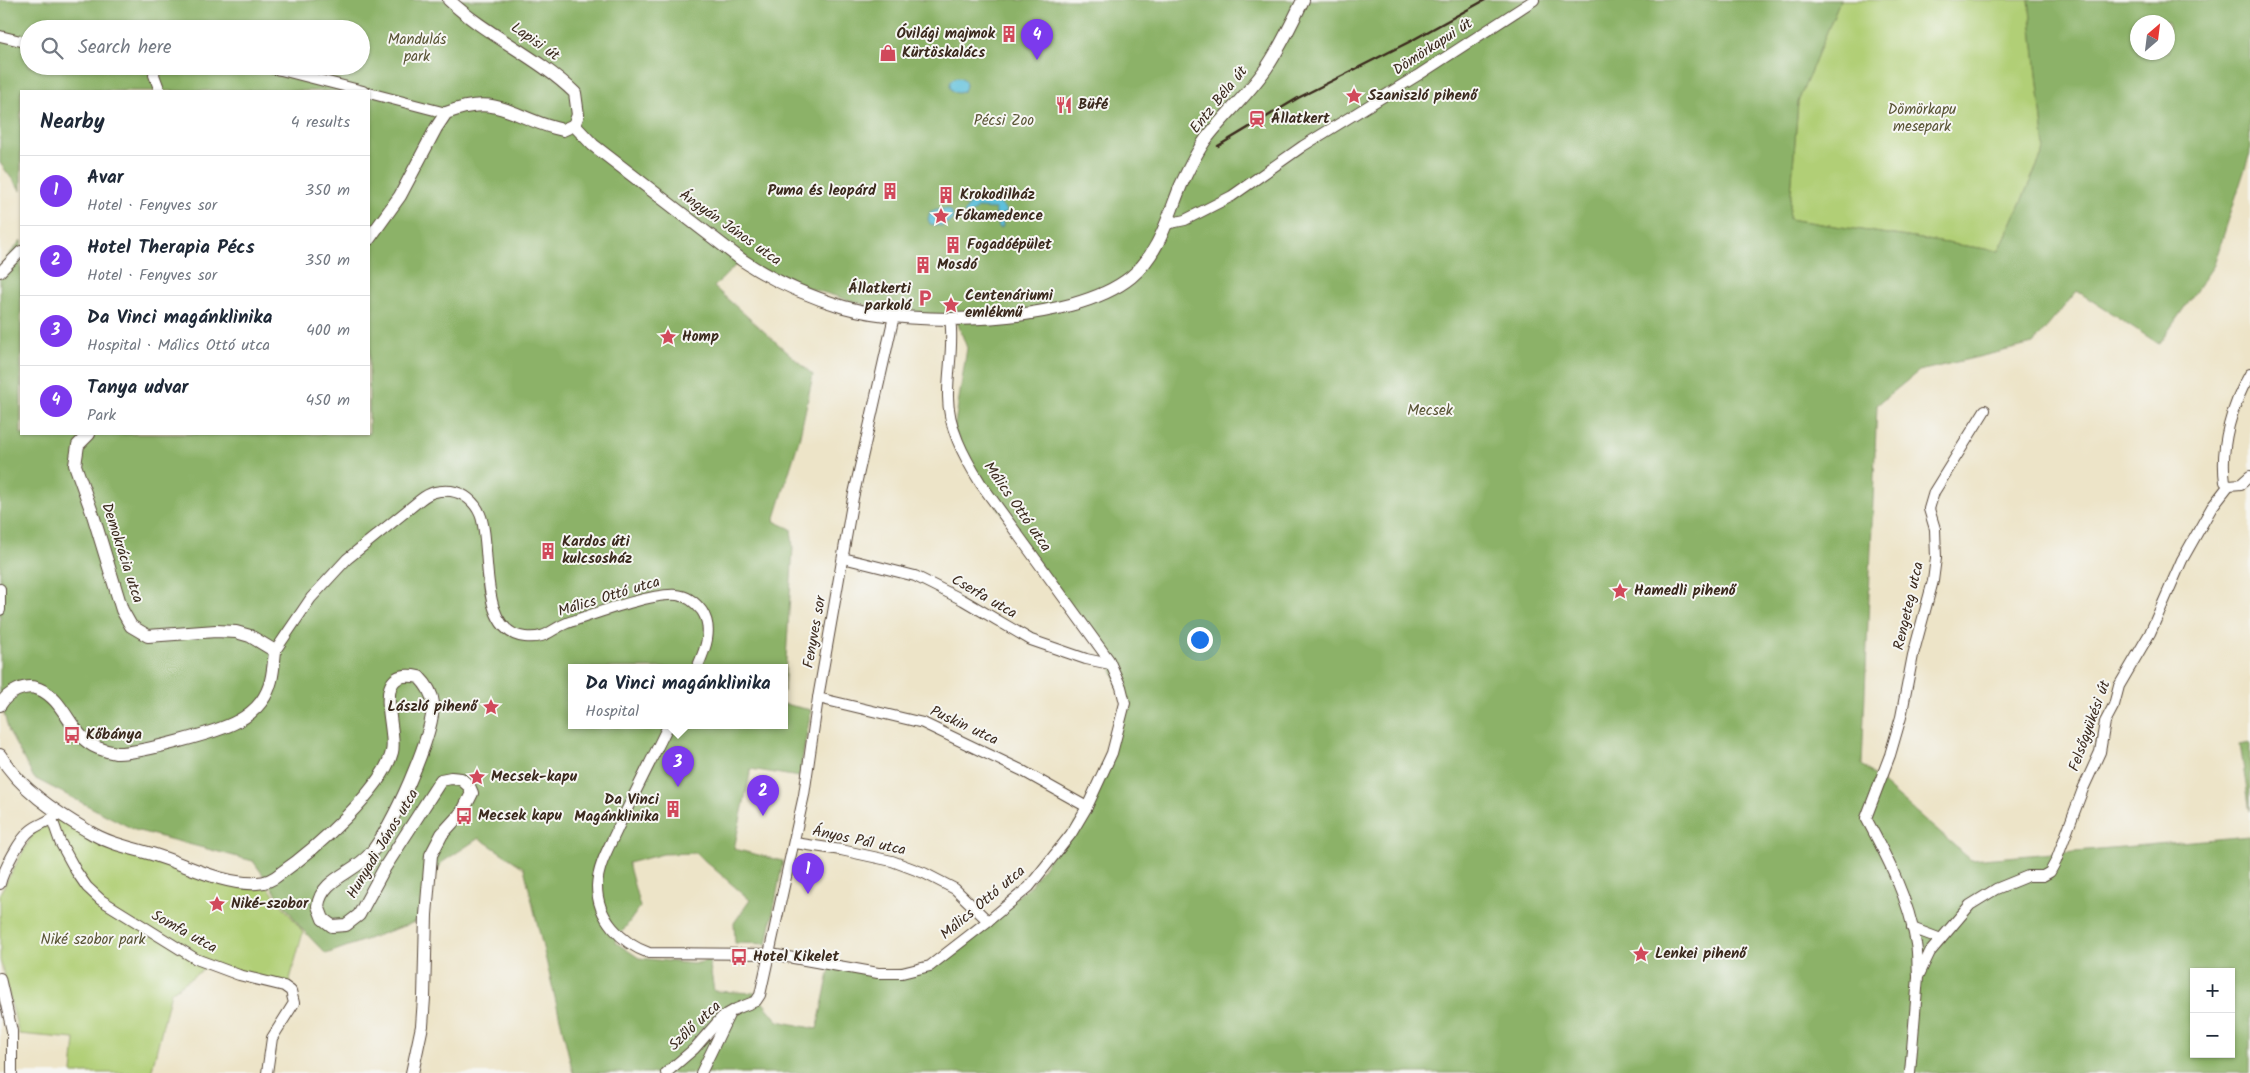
<!DOCTYPE html>
<meta charset="utf-8">
<style>
body{margin:0;font-family:Kalam,sans-serif;background:#f6f6f7;color:#1f2937}
.controls{position:absolute;right:15px;bottom:15px;display:grid;overflow:hidden;border-radius:0px;box-shadow:0 1px 4px #0004}
.controls button{width:45px;height:45px;display:grid;place-items:center;padding:0;border:0;border-bottom:1px solid #e0e1e3;background:#fff;color:#1f2937;font:25px sans-serif}
.compass{position:absolute;left:2130px;top:15px;width:45px;height:45px;border-radius:50%;background:#fff;box-shadow:0 1px 4px #0004;rotate:28deg}
.you{position:absolute;left:1199px;top:639px;width:18px;height:18px;margin:-12px;border:4px solid #fff;border-radius:50%;background:#1a73e8;box-shadow:0 0 0 8px #1a73e833}
.badge{display:grid;place-items:center;width:32px;height:32px;border-radius:50%;background:#7c3aed;color:#fff;font-size:16px;font-weight:700}
.pin{position:absolute;translate:-50% -41px;filter:drop-shadow(0 1px 2px #0008)}
.pin::after{content:'';position:absolute;top:26px;width:18px;height:15px;background:inherit;clip-path:polygon(0 0,100% 0,50% 100%)}
.popup{position:absolute;left:568px;top:664px;width:220px;height:65px;box-sizing:border-box;display:grid;place-content:center;border-radius:0px;background:#fff;filter:drop-shadow(0 1px 4px #0005);font-size:16px;white-space:nowrap;color:#747a83}
.popup b{font-size:19px;color:#1f2937}
.popup::after{content:'';position:absolute;left:50%;top:100%;margin-left:-10px;border:10px solid transparent;border-top-color:#fff}
.list{margin:0;padding:0;list-style:none}
h2{display:flex;justify-content:space-between;align-items:center;height:65px;margin:0;padding:0 20px;font-size:21px}
h2 small{font-size:16px;font-weight:400;color:#747a83}
.list li{display:grid;grid-template-columns:32px 1fr auto;gap:15px;align-items:center;box-sizing:border-box;height:70px;padding:0 20px;border-top:1px solid #e0e1e3}
.list b{display:block;font-size:19px;white-space:nowrap}
.list p{margin:0;font-size:16px;white-space:nowrap;color:#747a83}
.list em{font-size:16px;font-style:normal;color:#747a83}
.icon{flex:none;width:28px;height:28px;fill:none;stroke:currentColor;stroke-width:2;stroke-linecap:round;stroke-linejoin:round}
.map{position:relative;flex:none;width:2250px;height:1073px;overflow:hidden}
.search{position:absolute;background:#fff;box-shadow:0 1px 4px #0004;left:20px;top:20px;width:350px;height:55px;display:flex;align-items:center;gap:12px;box-sizing:border-box;padding:0 18px;border-radius:28px;color:#747a83;font-size:19px}
.panel{position:absolute;background:#fff;box-shadow:0 1px 4px #0004;left:20px;top:90px;width:350px;height:345px;border-radius:0px}
.map>svg:first-child{display:block}
.green{fill:#b1cf76;stroke:#767c4a}
.forest{fill:#8cb267;stroke:#646e42;fill-rule:evenodd}
.water{fill:#5dc0db;stroke:#4c757c}
.lines{fill:none;stroke-linecap:round;stroke-linejoin:round}
.minor-casing{stroke:#564638;stroke-width:12}
.tertiary-casing{stroke:#564638;stroke-width:14}
.minor{stroke:#fff;stroke-width:10}
.tertiary{stroke:#fff;stroke-width:12}
.rail{stroke:#3b2a1e;stroke-width:2.5}
.labels{text-anchor:middle;dominant-baseline:central;stroke-width:4;stroke-linejoin:round;paint-order:stroke}
.poi-label{font-size:15px;font-weight:bold;fill:#3b2a1e;stroke:#f6f6f2;text-anchor:start}
.park-label{font-size:15px;fill:#585334;stroke:#f6f6f2}
.street-label{font-size:15px;fill:#3b2a1e;stroke:#f6f6f2}
</style>
<div class="map">
<svg width="2250" height="1073" viewBox="0 0 2250 1073">
<rect width="100%" height="100%" fill="#f6f6f2"/>
<filter id="ink" filterUnits="userSpaceOnUse"><feTurbulence type="fractalNoise" baseFrequency=".02" numOctaves="2"/><feDisplacementMap in="SourceGraphic" scale="10" xChannelSelector="R" yChannelSelector="G"/><feConvolveMatrix kernelMatrix="1 2 1 2 8 2 1 2 1" color-interpolation-filters="sRGB"/></filter>
<filter id="wash" filterUnits="userSpaceOnUse"><feTurbulence type="fractalNoise" baseFrequency=".0096" numOctaves="4" result="noise"/><feDisplacementMap in="SourceGraphic" scale="20" xChannelSelector="R" yChannelSelector="G"/><feGaussianBlur stdDeviation="1.12" result="paint"/><feColorMatrix in="noise" values="0 0 0 0 0 0 0 0 0 0 0 0 0 0 0 0 0 1.4 0 .05"/><feComposite in="paint" operator="in"/></filter>
<g filter="url(#wash)">
<rect width="100%" height="100%" fill="#ede4c8"/>
<g class="green">
<polygon points="1840,0 2029,0 2045,148 1999,251 1789,219 1798,102"/>
<polygon points="58,817 102,844 155,863 254,889 268,887 303,932 289,983 208,966 171,992 151,1073 72,1073 75,1039 19,1034 0,960 0,893 34,832"/>
</g>
<g class="forest">
<path d="M0,0H1840L1798,102L1789,219L1999,251L2045,148L2029,0H2250V153L2214,265L2159,344L2077,291L2033,344L1919,371L1877,405L1862,765L1971,860L2250,836V1073H573L524,868L479,838L441,863L415,922L326,954L301,928L253,861L135,830L34,778L9,732L0,700V266L21,240V434H369V91H21V191L0,163ZM2138,22H2168V52H2138ZM29,29H361V66H29ZM740,261L762,274L895,314L955,316L967,348L954,430L981,484L1108,660L1125,703L1087,807L1029,887L930,966L878,973L831,964L817,1029L778,1021L755,993L714,991L709,960L694,964L639,958L615,942L640,907L628,863L663,854L696,853L750,900L734,923L735,943L767,944L783,861L734,849L751,769L799,777L811,710L784,704V726H572V668H784V692L793,547L791,529L774,521L799,440L813,375L714,287ZM2194,972H2231V1054H2194Z"/>
<polygon points="2250,742 2250,811 2240,744"/>
</g>
<g class="water">
<circle cx="958" cy="85" r="8"/>
<path d="M971,201C985,201 1001,198 1007,213L1002,214L1003,227L999,228L995,209L977,208L967,217L964,214Z"/>
<polygon points="937,209 948,209 952,212 953,220 942,226 930,224 928,219 930,212"/>
</g>
</g>
<g filter="url(#ink)">
<g class="lines">
<g class="minor-casing">
<g id="minor">
<polyline points="0,36 29,43"/>
<polyline points="155,66 154,75 160,91"/>
<polyline points="260,66 281,70 363,91"/>
<polyline points="369,93 446,113"/>
<polyline points="1166,224 1185,220 1232,196 1303,146 1420,74 1534,0"/>
<polyline points="0,272 21,251"/>
<polyline points="2229,485 2241,484 2250,476"/>
<polyline points="843,558 915,576 963,600 1031,640 1086,659 1110,664"/>
<polyline points="0,589 0,610"/>
<path d="M275,651L311,598L347,559L420,500C430,492 438,490 451,491C464,493 475,502 480,514C493,544 476,632 525,637C548,639 549,630 567,623C591,615 654,592 677,595C687,596 696,603 702,611C714,629 705,650 697,668"/>
<polyline points="818,698 923,723 1021,770 1087,807"/>
<path d="M668,726C651,761 633,796 616,832C608,849 598,866 597,886C597,918 621,943 649,953L771,954L878,973H902L930,966L988,921L1029,887L1071,834L1087,807L1112,753L1125,703L1121,687L1109,660L981,484C964,457 947,426 948,393C948,369 954,343 950,319"/>
<polyline points="52,819 60,842 76,871 87,887 101,900 196,959 239,975 284,986 291,991 294,1003 272,1038 267,1073"/>
<polyline points="795,843 841,850 892,861 924,873 955,889 988,921"/>
<path d="M0,884C3,871 20,838 31,830C39,824 49,822 57,814"/>
<polyline points="1912,928 1941,939"/>
<path d="M1918,975C1917,964 1918,954 1916,944C1909,899 1887,857 1866,818L1890,755L1901,717L1913,655L1933,581L1936,558L1935,529L1929,509L1934,492L1985,410"/>
<polyline points="0,978 12,1031 12,1073"/>
<polyline points="666,1073 694,1049 722,1017 736,1009 756,1001 760,995 804,795 818,698 853,498 894,316"/>
<polyline points="701,1073 730,1013"/>
<path d="M1910,1073L1918,977L1930,952L1970,905L1996,889L2028,876H2043L2050,872L2056,861L2083,789L2100,752L2105,722L2114,705L2119,686L2150,633L2182,560L2212,507L2229,485L2225,482C2220,445 2232,405 2250,374"/>
</g>
</g>
<g class="tertiary-casing">
<g id="tertiary">
<path d="M449,0C487,36 537,56 575,93L578,115L574,125"/>
<path d="M574,125L593,145L742,260C773,281 808,296 844,307C914,327 1072,325 1131,277C1159,254 1168,217 1181,185C1188,170 1196,153 1206,139C1226,113 1252,91 1269,64C1282,44 1293,21 1303,0"/>
<path d="M369,239L400,196L436,128L446,113C497,93 510,116 555,128L563,130L574,125"/>
<path d="M0,705C7,693 25,683 39,689C66,700 70,737 98,748C103,750 110,752 116,753C137,754 219,732 238,721C246,717 256,709 261,702C273,686 273,669 275,651L250,636L236,632L216,631L148,636L131,626L122,610L93,515L75,465L78,445L89,434"/>
<path d="M0,755C19,788 55,812 88,831C109,844 132,848 155,855C187,865 223,885 257,883C266,883 274,879 281,873C313,851 383,789 392,752C398,729 368,666 419,677C426,684 432,693 433,703C434,735 391,830 370,854C354,873 321,879 318,906L323,919L332,926L346,925L359,915L385,867L441,780L451,778L461,779L469,786L472,793L463,811L442,834L431,855L426,915L424,998L422,1026L412,1073"/>
</g>
</g>
<use href="#minor" class="minor"/>
<use href="#tertiary" class="tertiary"/>
<polyline class="rail" points="1218,146 1298,98 1409,42 1485,0"/>
</g>
</g>
<defs>
<g id="building-bare" transform="scale(1.35)"><path d="M-4-6H4V6H1V3H-1V6H-4ZM-2.5-4.3h1.7v1.8h-1.7ZM.8-4.3h1.7v1.8H.8ZM-2.5-1h1.7V.8h-1.7ZM.8-1h1.7V.8H.8Z" fill="#d1495b" stroke="#f6f6f2" stroke-width="2.5" paint-order="stroke"/></g>
<g id="shop-bare" transform="scale(1.35)"><path d="M-5-2.5h2.3a2.7 3.5 0 0 1 5.4 0H5L5.5 6h-11ZM-1.5-2.5h3a1.5 2.3 0 0 0-3 0Z" fill="#d1495b" stroke="#f6f6f2" stroke-width="2.5" paint-order="stroke"/></g>
<g id="sight-bare" transform="scale(1.35)"><path d="M0-6L1.8-2.2L6-1.7L2.9 1.2L3.7 5.4L0 3.3L-3.7 5.4L-2.9 1.2L-6-1.7L-1.8-2.2Z" fill="#d1495b" stroke="#f6f6f2" stroke-width="2.5" paint-order="stroke"/></g>
<g id="restaurant-bare" transform="scale(1.35)"><path d="M-5-6h1v4h1v-4h1v4h1v-4h1v5L-1.5 .5V6h-2V.5L-5-1ZM5-6V6H3V1.5H1.5Q1.5-4 5-6Z" fill="#d1495b" stroke="#f6f6f2" stroke-width="2.5" paint-order="stroke"/></g>
<g id="station-bare" transform="scale(1.35)"><path d="M-3-6H3Q5-6 5-4V2Q5 4 3 4L4.5 6H3L1.5 4h-3L-3 6H-4.5L-3 4Q-5 4-5 2V-4Q-5-6-3-6ZM-3.5-4v3h7v-3ZM-3.5 1v1.5H-2V1ZM2 1v1.5H3.5V1Z" fill="#d1495b" stroke="#f6f6f2" stroke-width="2.5" paint-order="stroke"/></g>
<g id="parking-bare" transform="scale(1.35)"><path d="M-3.5-5.5H1a3.5 3.5 0 0 1 0 7H-1V5.5H-3.5ZM-1-3.4V-.6H.8a1.4 1.4 0 0 0 0-2.8Z" fill="#d1495b" stroke="#f6f6f2" stroke-width="2.5" paint-order="stroke"/></g>
<g id="bus-bare" transform="scale(1.35)"><path d="M-5-6H5V4H4V6H2V4H-2V6H-4V4H-5ZM-3.5-4V0h7V-4ZM-3.5 1.2v1.5H-2V1.2ZM2 1.2v1.5H3.5V1.2Z" fill="#d1495b" stroke="#f6f6f2" stroke-width="2.5" paint-order="stroke"/></g>
</defs>
<g fill-rule="evenodd">
<use href="#building-bare" x="1009" y="34"/>
<use href="#shop-bare" x="888" y="53"/>
<use href="#sight-bare" x="1354" y="96"/>
<use href="#restaurant-bare" x="1064" y="105"/>
<use href="#station-bare" x="1257" y="119"/>
<use href="#building-bare" x="890" y="191"/>
<use href="#building-bare" x="946" y="195"/>
<use href="#sight-bare" x="941" y="216"/>
<use href="#building-bare" x="953" y="245"/>
<use href="#building-bare" x="923" y="265"/>
<use href="#parking-bare" x="925" y="298"/>
<use href="#sight-bare" x="951" y="305"/>
<use href="#sight-bare" x="668" y="337"/>
<use href="#building-bare" x="548" y="551"/>
<use href="#sight-bare" x="1620" y="591"/>
<use href="#sight-bare" x="491" y="707"/>
<use href="#bus-bare" x="72" y="735"/>
<use href="#sight-bare" x="477" y="777"/>
<use href="#building-bare" x="673" y="809"/>
<use href="#bus-bare" x="464" y="816"/>
<use href="#sight-bare" x="217" y="904"/>
<use href="#sight-bare" x="1641" y="954"/>
<use href="#bus-bare" x="739" y="957"/>
</g>
<g class="labels">
<g class="poi-label">
<text x="995" y="34" text-anchor="end">Óvilági majmok</text>
<text x="902" y="53">Kürtöskalács</text>
<text x="1368" y="96">Szaniszló pihenő</text>
<text x="1078" y="105">Büfé</text>
<text x="1271" y="119">Állatkert</text>
<text x="876" y="191" text-anchor="end">Puma és leopárd</text>
<text x="960" y="195">Krokodilház</text>
<text x="955" y="216">Fókamedence</text>
<text x="967" y="245">Fogadóépület</text>
<text x="937" y="265">Mosdó</text>
<text x="911" y="289" text-anchor="end">Állatkerti<tspan x="911" dy="17">parkoló</tspan></text>
<text x="965" y="296">Centenáriumi<tspan x="965" dy="17">emlékmű</tspan></text>
<text x="682" y="337">Homp</text>
<text x="562" y="542">Kardos úti<tspan x="562" dy="17">kulcsosház</tspan></text>
<text x="1634" y="591">Hamedli pihenő</text>
<text x="477" y="707" text-anchor="end">László pihenő</text>
<text x="86" y="735">Kőbánya</text>
<text x="491" y="777">Mecsek-kapu</text>
<text x="659" y="800" text-anchor="end">Da Vinci<tspan x="659" dy="17">Magánklinika</tspan></text>
<text x="478" y="816">Mecsek kapu</text>
<text x="231" y="904">Niké-szobor</text>
<text x="1655" y="954">Lenkei pihenő</text>
<text x="753" y="957">Hotel Kikelet</text>
</g>
<g class="park-label">
<text x="417" y="40">Mandulás<tspan x="417" dy="17">park</tspan></text>
<text x="1922" y="110">Dömörkapu<tspan x="1922" dy="17">mesepark</tspan></text>
<text x="1004" y="121">Pécsi Zoo</text>
<text x="1430" y="411">Mecsek</text>
<text x="93" y="940">Niké szobor park</text>
</g>
<g class="street-label">
<text transform="translate(535 42) rotate(35)">Lapisi út</text>
<text transform="translate(1433 47) rotate(-33)">Dömörkapui út</text>
<text transform="translate(1219 100) rotate(-51)">Entz Béla út</text>
<text transform="translate(730 228) rotate(35)">Ángyán János utca</text>
<text transform="translate(1017 507) rotate(55)">Málics Ottó utca</text>
<text transform="translate(122 553) rotate(72)">Demokrácia utca</text>
<text transform="translate(609 597) rotate(-17)">Málics Ottó utca</text>
<text transform="translate(984 597) rotate(30)">Cserfa utca</text>
<text transform="translate(1909 606) rotate(-77)">Rengeteg utca</text>
<text transform="translate(815 632) rotate(-80)">Fenyves sor</text>
<text transform="translate(964 726) rotate(25)">Puskin utca</text>
<text transform="translate(2090 726) rotate(-70)">Felsőgyükési út</text>
<text transform="translate(859 841) rotate(12)">Ányos Pál utca</text>
<text transform="translate(383 844) rotate(-59)">Hunyadi János utca</text>
<text transform="translate(983 903) rotate(-40)">Málics Ottó utca</text>
<text transform="translate(184 932) rotate(29)">Somfa utca</text>
<text transform="translate(695 1026) rotate(-43)">Szőlő utca</text>
</g>
</g>
</svg>
<div class="controls">
<button>+</button>
<button>−</button>
</div>
<svg class="compass" viewBox="-18 -18 36 36"><path d="M0-13l5 13h-10z" fill="#e53935"/><path d="M0 13l5-13h-10z" fill="#747a83"/></svg>
<div class="you"></div>
<div class="pin badge" style="left:808px;top:894px">1</div>
<div class="pin badge" style="left:763px;top:816px">2</div>
<div class="pin badge" style="left:678px;top:787px">3</div>
<div class="popup"><b>Da Vinci magánklinika</b>Hospital</div>
<div class="pin badge" style="left:1037px;top:60px">4</div>
<div class="search"><svg class="icon" aria-label="search" viewBox="0 0 24 24"><circle cx="10" cy="10" r="6"/><path d="M15 15l6 6"/></svg>Search here</div>
<section class="panel">
<h2>Nearby<small>4 results</small></h2>
<ul class="list">
<li><span class="badge">1</span><div><b>Avar</b><p>Hotel · Fenyves sor</p></div><em>350 m</em></li>
<li><span class="badge">2</span><div><b>Hotel Therapia Pécs</b><p>Hotel · Fenyves sor</p></div><em>350 m</em></li>
<li><span class="badge">3</span><div><b>Da Vinci magánklinika</b><p>Hospital · Málics Ottó utca</p></div><em>400 m</em></li>
<li><span class="badge">4</span><div><b>Tanya udvar</b><p>Park</p></div><em>450 m</em></li>
</ul>
</section>
</div>
